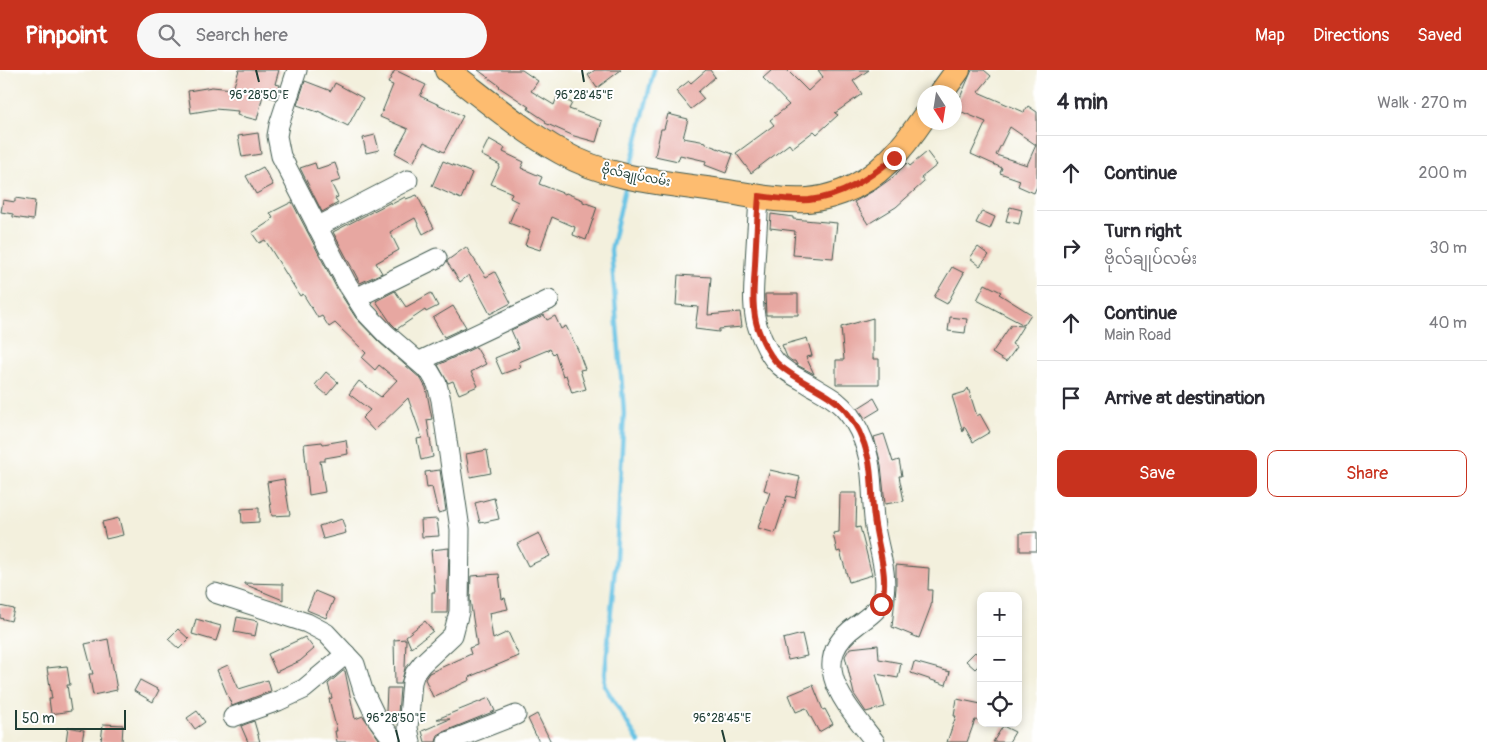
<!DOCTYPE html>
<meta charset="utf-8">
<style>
body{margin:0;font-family:Pangolin,"Noto Sans Myanmar",sans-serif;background:#f7f7f7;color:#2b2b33}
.controls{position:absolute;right:15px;bottom:15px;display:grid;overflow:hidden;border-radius:10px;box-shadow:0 2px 8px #0003}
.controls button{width:45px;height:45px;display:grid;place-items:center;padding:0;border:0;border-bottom:1px solid #e1e1e2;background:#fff;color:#2b2b33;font:25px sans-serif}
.compass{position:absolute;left:917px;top:15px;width:45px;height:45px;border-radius:50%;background:#fff;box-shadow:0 2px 8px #0003;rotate:168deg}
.scale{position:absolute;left:15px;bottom:12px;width:111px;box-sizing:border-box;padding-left:5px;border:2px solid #1f3d34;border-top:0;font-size:14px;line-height:18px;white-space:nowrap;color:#1f3d34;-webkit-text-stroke:4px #fff;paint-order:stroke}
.stop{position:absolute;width:15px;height:15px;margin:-11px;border:4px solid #c8321e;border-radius:50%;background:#fff}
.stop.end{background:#c8321e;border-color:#fff;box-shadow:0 1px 5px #0008}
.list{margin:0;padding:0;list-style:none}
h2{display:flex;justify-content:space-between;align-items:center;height:65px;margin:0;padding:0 20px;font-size:21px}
h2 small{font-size:16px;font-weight:400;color:#7c7c81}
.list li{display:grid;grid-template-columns:32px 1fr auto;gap:15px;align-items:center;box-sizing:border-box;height:75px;padding:0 20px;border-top:1px solid #e1e1e2}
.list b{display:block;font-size:19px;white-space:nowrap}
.list p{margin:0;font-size:16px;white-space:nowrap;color:#7c7c81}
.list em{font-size:16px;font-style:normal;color:#7c7c81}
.actions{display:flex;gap:10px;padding:15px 20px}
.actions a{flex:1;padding:11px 0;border:1px solid #c8321e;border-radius:10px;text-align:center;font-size:18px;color:#c8321e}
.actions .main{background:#c8321e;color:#fff}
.icon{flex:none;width:28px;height:28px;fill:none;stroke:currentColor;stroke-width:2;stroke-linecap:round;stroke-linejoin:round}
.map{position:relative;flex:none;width:1037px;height:672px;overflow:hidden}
header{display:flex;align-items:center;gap:30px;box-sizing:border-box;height:70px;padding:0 25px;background:#c8321e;color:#fff}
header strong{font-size:24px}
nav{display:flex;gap:28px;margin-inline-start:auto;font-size:18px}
.search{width:350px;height:45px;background:#f7f7f7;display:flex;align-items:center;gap:12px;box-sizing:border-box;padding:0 18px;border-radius:28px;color:#7c7c81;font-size:19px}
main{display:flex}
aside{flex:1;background:#fff}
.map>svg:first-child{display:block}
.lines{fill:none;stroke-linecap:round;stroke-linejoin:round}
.stream{stroke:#66c2e4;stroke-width:4.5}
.building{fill:#e7a7a1;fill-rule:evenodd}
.minor-casing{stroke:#3f584d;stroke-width:21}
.major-casing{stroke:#3f584d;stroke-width:26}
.minor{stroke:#fff;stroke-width:19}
.major{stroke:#fdbc6f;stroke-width:24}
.route{stroke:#c8321e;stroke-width:6}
.ticks{fill:none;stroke:#1f3d34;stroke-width:2}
.labels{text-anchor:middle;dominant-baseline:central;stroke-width:4;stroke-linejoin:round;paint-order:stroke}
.street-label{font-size:12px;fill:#1f3d34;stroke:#fff}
.ticks-label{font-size:12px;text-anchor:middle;fill:#1f3d34;stroke:#fff;stroke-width:4;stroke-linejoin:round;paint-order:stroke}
</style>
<header>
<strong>Pinpoint</strong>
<div class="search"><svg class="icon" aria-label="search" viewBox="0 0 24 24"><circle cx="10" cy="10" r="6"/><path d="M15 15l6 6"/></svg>Search here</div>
<nav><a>Map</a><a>Directions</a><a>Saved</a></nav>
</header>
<main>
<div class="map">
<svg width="1037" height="672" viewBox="0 0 1037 672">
<rect width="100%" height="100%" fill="#fff"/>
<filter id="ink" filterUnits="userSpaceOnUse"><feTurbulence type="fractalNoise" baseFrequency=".02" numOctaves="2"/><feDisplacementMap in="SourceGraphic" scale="10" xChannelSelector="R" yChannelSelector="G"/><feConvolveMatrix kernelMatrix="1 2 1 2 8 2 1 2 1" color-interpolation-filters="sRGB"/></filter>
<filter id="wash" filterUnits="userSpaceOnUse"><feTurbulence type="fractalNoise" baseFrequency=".0096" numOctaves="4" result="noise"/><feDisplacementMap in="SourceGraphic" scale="20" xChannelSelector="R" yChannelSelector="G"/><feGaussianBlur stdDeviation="1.12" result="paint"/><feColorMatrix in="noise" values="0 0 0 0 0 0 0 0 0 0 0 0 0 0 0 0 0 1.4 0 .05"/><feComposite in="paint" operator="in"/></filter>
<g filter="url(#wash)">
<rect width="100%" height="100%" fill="#f3f0dd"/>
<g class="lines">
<g class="stream">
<polyline points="630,99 654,0"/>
<polyline points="626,114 611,180 624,342 616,488 604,615 639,672"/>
</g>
</g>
<g id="blocks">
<g class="building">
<polygon points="239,0 279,0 275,14 280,15 276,29 263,25 257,50 237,45 238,41 215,39 191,43 188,21 212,17 233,19"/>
<polygon points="395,0 426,15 420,26 463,46 444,82 424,72 413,93 395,83 408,59 380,47 393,15 388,13"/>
<polygon points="478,0 522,0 538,11 531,21 554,35 557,27 572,33 569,39 602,51 596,72 574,66 545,53 546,51 528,39 529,37 499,17 500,16"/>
<polygon points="595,0 621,0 597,18 588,5"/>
<polygon points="706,0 710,0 715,7 698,22 704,29 691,39 676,21 689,11 691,13"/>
<polygon points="772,0 787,0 808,21 823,7 818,0 869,0 853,11 862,24 835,43 838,45 817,64 814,61 792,78 789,74 751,103 736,83 774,55 770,50 789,35 763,8"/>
<path d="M972,0H984L991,6L978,22L1024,42L1028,36L1037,42V116L1034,123L1018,116L1020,110L1000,103L1002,98L971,84L986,52L955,39ZM1010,57L1036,75L1027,95L996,85Z"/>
<polygon points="305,11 331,21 335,13 363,28 348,56 318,41 318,42 297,35"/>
<polygon points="668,44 688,49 683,68 706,72 706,74 733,84 726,103 705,95 706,91 680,85 678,91 655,86 661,59 664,59"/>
<polygon points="258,63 261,84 242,87 238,66"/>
<polygon points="375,65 379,80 366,83 363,68"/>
<polygon points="489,69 505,78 503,82 524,92 521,98 542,107 539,114 565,124 566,123 583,130 583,132 597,137 586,170 573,165 575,157 552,147 540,180 525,175 530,161 509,153 518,132 510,128 512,123 491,114 500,95 481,85"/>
<polygon points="927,82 937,95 921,108 924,112 896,137 868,154 854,132 875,120 896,105 896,104 907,93 910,96"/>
<polygon points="443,91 472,103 461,129 432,116"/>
<polygon points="315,93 317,99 335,93 341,110 331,113 338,127 335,128 338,133 322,142 300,98"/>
<polygon points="263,97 273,115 256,124 246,106"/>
<polygon points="417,125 434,158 423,164 415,148 390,162 399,180 376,193 382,203 360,213 333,162 391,132 392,134 405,127 406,129"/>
<polygon points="15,128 35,131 33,150 13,147 13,144 1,142 3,130 15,132"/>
<polygon points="292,132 336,217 356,248 379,272 421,309 426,318 432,349 427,350 433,387 421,390 417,369 422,368 408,328 374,361 362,348 370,340 349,324 359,311 381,327 397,310 379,295 375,300 362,288 366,283 335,253 329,257 322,246 318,248 303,224 300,226 265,170 259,173 252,163 272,150 271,149 273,148 270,143"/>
<polygon points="1010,137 1022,140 1019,154 1006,151"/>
<polygon points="982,141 995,147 990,159 976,153"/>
<polygon points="771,144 793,147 793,149 837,153 833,188 793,185 795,161 770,158"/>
<polygon points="466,177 486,207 495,202 511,233 490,244 469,205 460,212 447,192 448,190"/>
<polygon points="978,177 989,185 980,196 970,188"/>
<polygon points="952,197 964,203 947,234 934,227"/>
<polygon points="678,205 711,207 708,245 740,242 742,257 719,259 719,262 695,259 698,237 676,235"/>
<polygon points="985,214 1001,222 999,224 1031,244 1024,255 977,230"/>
<polygon points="395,221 406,237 431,223 438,236 426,242 425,240 397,259 391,253 376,231"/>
<polygon points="765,224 798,224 798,245 766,245"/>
<polygon points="453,236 466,257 444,267 433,248"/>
<polygon points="544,245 547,250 555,246 561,259 566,256 578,280 585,299 580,300 586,319 572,323 566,305 563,306 555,282 553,284 550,279 519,292 521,297 502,304 495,288 519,278 511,260"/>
<polygon points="950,247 967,249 965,263 948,261"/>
<polygon points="873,248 873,289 879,289 879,314 836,314 836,290 844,290 841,257"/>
<polygon points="1011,255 1023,256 1012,274 1017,277 1006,292 992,283"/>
<polygon points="807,268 812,286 806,287 814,304 797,295 795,291 792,291 787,287 782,275"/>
<polygon points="476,277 486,294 471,302 478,316 459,324 453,311 448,313 438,295"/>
<polygon points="326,302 338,312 327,325 315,315"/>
<polygon points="968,318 977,346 980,344 990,362 973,372 964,356 963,362 952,326 965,322"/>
<polygon points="874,328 880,339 865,348 858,338"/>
<polygon points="884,364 893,392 899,390 902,406 899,406 904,431 885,434 881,395 874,367"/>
<polygon points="346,370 348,384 325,388 325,391 320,391 325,422 309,425 304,374 322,372 323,374"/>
<polygon points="487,380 491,403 470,407 466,384"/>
<polygon points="440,400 446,441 438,443 432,417 427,418 425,402"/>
<polygon points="770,400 800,407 795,428 787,426 775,463 758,458 770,422 764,420"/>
<polygon points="284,409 290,445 272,446 267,412"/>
<polygon points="840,423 857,423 856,458 860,457 872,505 849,512 840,481 837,482 833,463 839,462"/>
<polygon points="494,428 499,449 480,453 475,433"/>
<polygon points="259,438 259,452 242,453 241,439"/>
<polygon points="119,448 123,465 106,469 102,452"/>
<polygon points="342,449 346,463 323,469 319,456"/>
<polygon points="437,449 439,466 422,467 421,450"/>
<polygon points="1037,462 1037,481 1020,481 1020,463"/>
<polygon points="539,463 550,486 528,496 517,474"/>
<polygon points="449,478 447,543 432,543 432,522 435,522 431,480"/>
<polygon points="896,495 929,498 928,520 932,520 931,536 919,568 892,557 896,518"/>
<polygon points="499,504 502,529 505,528 508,539 489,543 493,569 508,562 519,586 469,607 470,610 433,627 425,609 429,603 471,584 469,578 477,575 470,529 471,506"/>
<polygon points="244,513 283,514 283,530 244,514"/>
<polygon points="315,521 334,529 326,548 307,540"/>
<polygon points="0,536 14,539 11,551 0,548"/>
<polygon points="237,547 258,551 255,566 234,562"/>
<polygon points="196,549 221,556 216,571 192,564"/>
<polygon points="425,551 433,561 411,578 406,566"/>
<polygon points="178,559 189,569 179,579 168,569"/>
<polygon points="802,564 807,586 788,590 783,569"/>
<polygon points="305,567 314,579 300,591 276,602 268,584"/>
<polygon points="108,569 117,620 93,625 89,604 93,604 85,574"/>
<polygon points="406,569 405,598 401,614 395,614 394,570"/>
<polygon points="878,575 879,589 901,593 898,608 876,604 885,637 866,642 854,624 845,586 850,578"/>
<polygon points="975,582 981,588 981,593 975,599 966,591"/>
<polygon points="914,592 950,602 946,615 911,603"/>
<polygon points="228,595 239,619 268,610 271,621 232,636 217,600"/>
<polygon points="67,596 70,615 67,615 71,641 51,644 49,629 52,629 47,598"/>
<polygon points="343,601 345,601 355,649 363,646 381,672 337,672 335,661 337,661 329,629 332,628 328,614"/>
<polygon points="140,610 159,620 153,632 134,621"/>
<polygon points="813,615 823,640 825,639 833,654 819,662 806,638 796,642 789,625"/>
<polygon points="387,618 400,618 398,643 390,647 386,641"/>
<polygon points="489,628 495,641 443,662 438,665 436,672 425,672 422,661 450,649 437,649"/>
<polygon points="957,629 981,634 981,651 975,650 967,672 947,672 956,646 954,646"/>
<polygon points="197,641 205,652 195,659 187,648"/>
<polygon points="537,644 551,672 539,672 528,649"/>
<polygon points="254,651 260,672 248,672 241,656"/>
<polygon points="103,654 123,655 122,672 101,672"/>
<polygon points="1003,656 1015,662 1009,672 993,672"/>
<polygon points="68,657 84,660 82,672 66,672"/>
</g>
</g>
</g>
<g filter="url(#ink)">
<use href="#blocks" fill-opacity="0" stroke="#3f584d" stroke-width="1"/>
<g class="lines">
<g class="minor-casing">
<g id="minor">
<polyline points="297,0 279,55 277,66 281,86 346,212 365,242 386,264 430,302 437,314 441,330 460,459 459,542 453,565 422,594 415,603 412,612 408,658 411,672"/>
<path d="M759,126C758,149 756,172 755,194C754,215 751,238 758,258C762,269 768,283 776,292C784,301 796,307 807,313C816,319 827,324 836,331C855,346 867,373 870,397C873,417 872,437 875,457C878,477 888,505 884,524C881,539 869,546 857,555C804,593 847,635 875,672"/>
<polyline points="317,157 408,110"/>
<polyline points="356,228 437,188"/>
<polyline points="420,291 549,230"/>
<polyline points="215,523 307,553 326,563 355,594 363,620 376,647 391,667"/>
<polyline points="233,647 278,631 304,619 346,584"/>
<polyline points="447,672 516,645"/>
</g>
</g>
<g class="major-casing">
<g id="major">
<path d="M447,0C484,28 520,59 561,82C609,110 668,113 722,121C750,125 780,132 808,130C820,129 831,126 842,122C878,109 903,78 924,47"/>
<polyline points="942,22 958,0"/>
</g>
</g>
<use href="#minor" class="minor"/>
<use href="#major" class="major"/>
</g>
</g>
<g class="lines" filter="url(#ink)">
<path class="route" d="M881,534C890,506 877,476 874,448C871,428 873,406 868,387C864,370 856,353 845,340C826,319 796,312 776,292C768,283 762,270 758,259C751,239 754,215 755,195C756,172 757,149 759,126C775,128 792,131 809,130C842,127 869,108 894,88"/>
</g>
<path class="ticks" d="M256,0L259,12M582,0L584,12M396,660L399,672M722,660L725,672"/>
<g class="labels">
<g class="street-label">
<text transform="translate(636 106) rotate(11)">ဗိုလ်‌ချုပ်‌လမ်း</text>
</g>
</g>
<g class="ticks-label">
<text x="259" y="29">96°28'50"E</text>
<text x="584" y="29">96°28'45"E</text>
<text x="396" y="652">96°28'50"E</text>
<text x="722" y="652">96°28'45"E</text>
</g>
</svg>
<div class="controls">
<button>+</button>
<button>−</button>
<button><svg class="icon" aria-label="locate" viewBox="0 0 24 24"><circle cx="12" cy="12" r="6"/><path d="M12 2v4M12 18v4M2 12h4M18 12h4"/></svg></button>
</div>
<svg class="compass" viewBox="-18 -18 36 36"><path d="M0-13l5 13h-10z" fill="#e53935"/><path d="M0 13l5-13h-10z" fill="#7c7c81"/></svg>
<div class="scale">50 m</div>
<div class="stop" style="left:881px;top:534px"></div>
<div class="stop end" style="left:894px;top:88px"></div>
</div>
<aside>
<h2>4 min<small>Walk · 270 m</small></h2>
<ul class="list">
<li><svg class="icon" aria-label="ahead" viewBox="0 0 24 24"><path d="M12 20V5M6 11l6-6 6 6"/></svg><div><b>Continue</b></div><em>200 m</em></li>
<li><svg class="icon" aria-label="right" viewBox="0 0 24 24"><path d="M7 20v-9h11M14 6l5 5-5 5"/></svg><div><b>Turn right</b><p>ဗိုလ်‌ချုပ်‌လမ်း</p></div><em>30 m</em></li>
<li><svg class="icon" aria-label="ahead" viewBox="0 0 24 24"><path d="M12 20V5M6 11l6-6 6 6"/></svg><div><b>Continue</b><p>Main Road</p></div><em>40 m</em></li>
<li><svg class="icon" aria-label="arrive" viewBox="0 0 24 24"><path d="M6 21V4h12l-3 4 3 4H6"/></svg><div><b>Arrive at destination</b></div></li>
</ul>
<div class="actions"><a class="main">Save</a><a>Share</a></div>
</aside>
</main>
